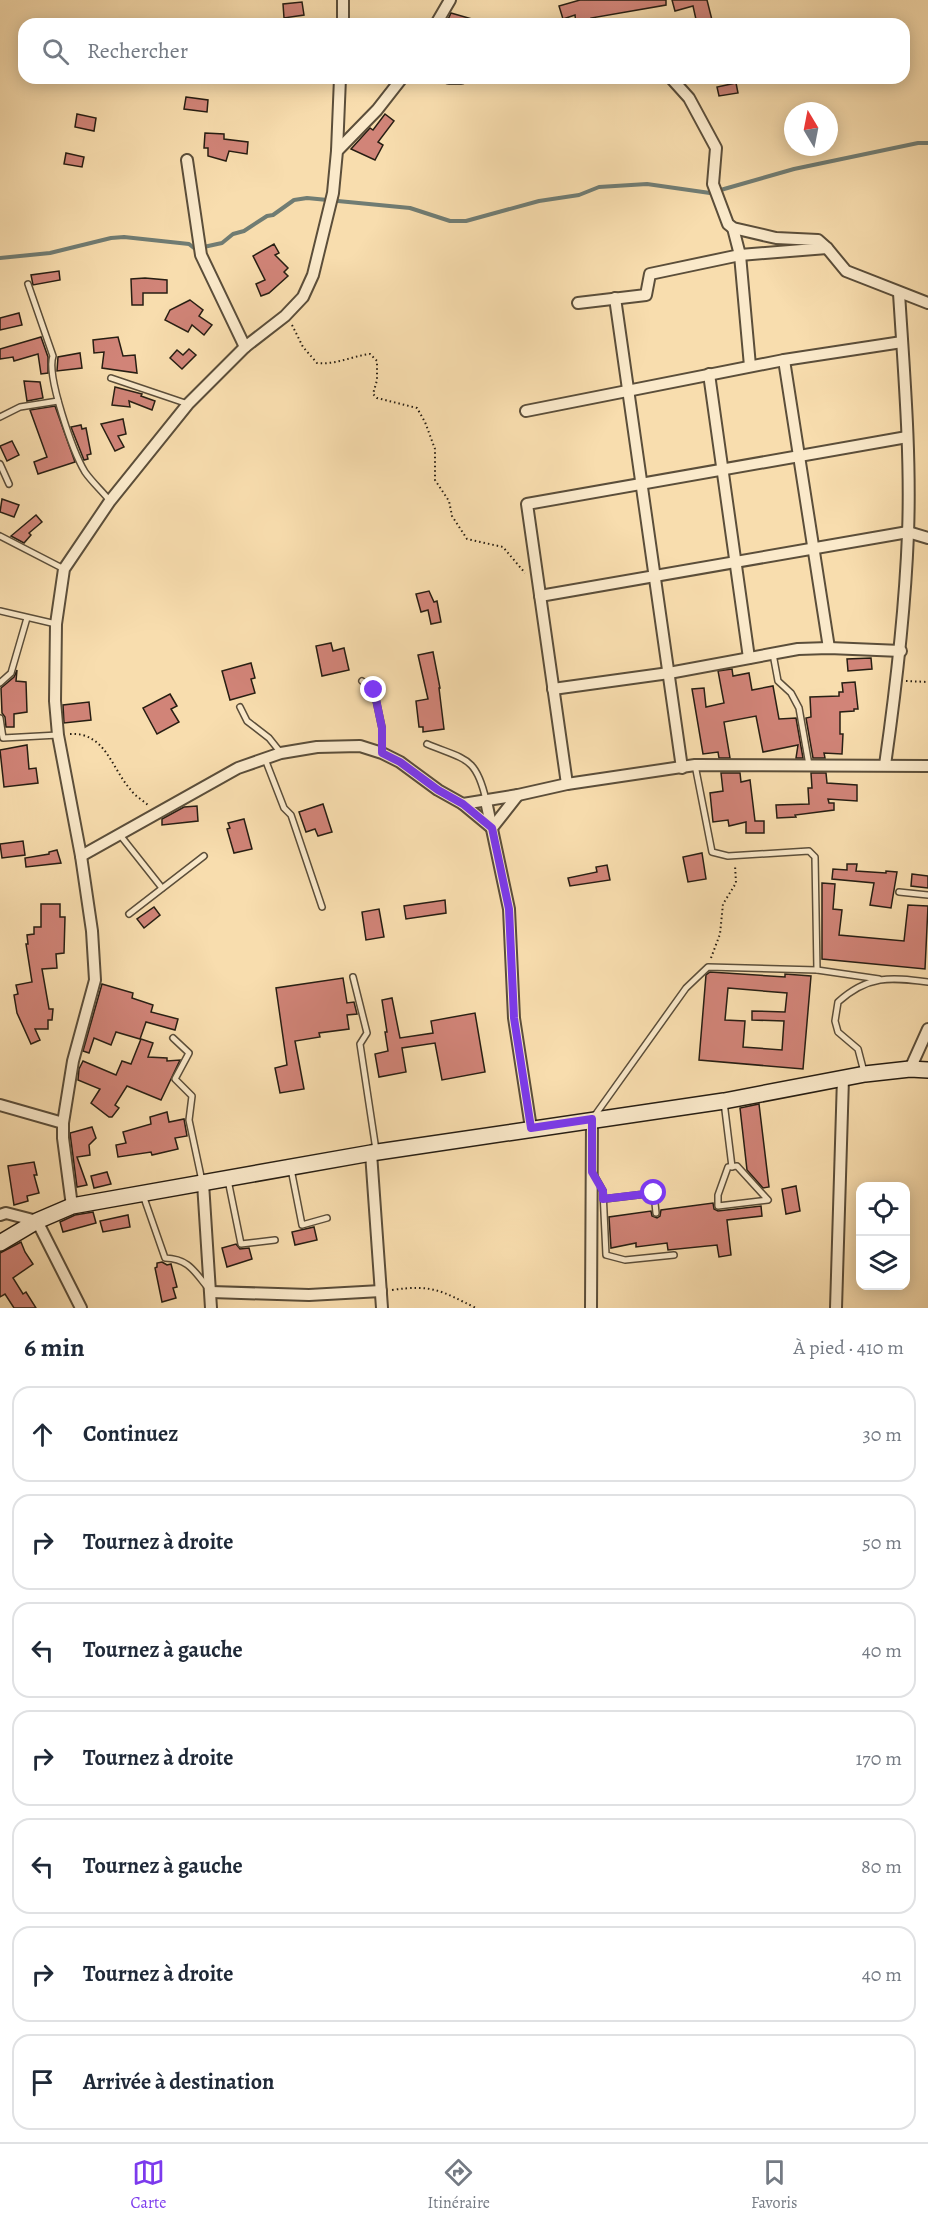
<!DOCTYPE html>
<html lang="fr">
<meta charset="utf-8">
<style>
body{margin:0;font-family:Alegreya,serif;background:#f2f2f3;color:#1f2937}
.controls{position:absolute;right:18px;bottom:18px;display:grid;overflow:hidden;border-radius:12px;box-shadow:0 3px 15px #0003}
.controls button{width:54px;height:54px;display:grid;place-items:center;padding:0;border:0;border-bottom:2px solid #e0e1e3;background:#fff;color:#1f2937;font:30px sans-serif}
.compass{position:absolute;left:784px;top:102px;width:54px;height:54px;border-radius:50%;background:#fff;box-shadow:0 3px 15px #0003;rotate:350deg}
.stop{position:absolute;width:18px;height:18px;margin:-14px;border:4px solid #7c3aed;border-radius:50%;background:#fff}
.stop.end{background:#7c3aed;border-color:#fff;box-shadow:0 2px 6px #0008}
.list{margin:0;padding:0;list-style:none}
h2{display:flex;justify-content:space-between;align-items:center;height:78px;margin:0;padding:0 24px;font-size:26px}
h2 small{font-size:20px;font-weight:400;color:#747a83}
.list li{display:grid;grid-template-columns:39px 1fr auto;gap:18px;align-items:center;box-sizing:border-box;height:96px;margin:0 12px 12px;padding:0 12px;border:2px solid #e0e1e3;border-radius:18px}
.list b{display:block;font-size:22px;white-space:nowrap}
.list em{font-size:20px;font-style:normal;color:#747a83}
.icon{flex:none;width:33px;height:33px;fill:none;stroke:currentColor;stroke-width:2;stroke-linecap:round;stroke-linejoin:round}
.map{position:relative;flex:none;width:928px;height:1308px;overflow:hidden}
.search{position:absolute;background:#fff;box-shadow:0 3px 15px #0003;left:18px;right:18px;top:18px;height:66px;display:flex;align-items:center;gap:15px;box-sizing:border-box;padding:0 21px;border-radius:18px;color:#747a83;font-size:22px}
.sheet{height:834px;background:#fff}
nav{display:flex;justify-content:space-around;align-items:center;box-sizing:border-box;height:84px;border-top:2px solid #e0e1e3;background:#fff;font-size:16px;color:#747a83}
nav a{display:grid;justify-items:center;gap:3px}
nav .on{color:#7c3aed}
.map>svg:first-child{display:block}
.lines{fill:none;stroke-linecap:round;stroke-linejoin:round}
.stream{stroke:#707c73;stroke-width:4}
.building{fill:#d18478;stroke:#271e13;stroke-width:1.5;fill-rule:evenodd}
.lane-casing{stroke:#5b4e3a;stroke-width:8}
.street-casing{stroke:#5b4e3a;stroke-width:14}
.secondary-casing{stroke:#271e13;stroke-width:18}
.path{stroke:#271e13;stroke-width:2;stroke-dasharray:1.5 3;stroke-linecap:butt}
.lane{stroke:#fae9ca;stroke-width:5}
.street{stroke:#fae9ca;stroke-width:10}
.secondary{stroke:#fae9ca;stroke-width:15}
.route{stroke:#7c3aed;stroke-width:8}
</style>
<div class="map">
<svg width="928" height="1308" viewBox="0 0 928 1308">
<rect width="100%" height="100%" fill="#f8ddae"/>
<filter id="stains"><feTurbulence type="fractalNoise" baseFrequency=".00333" numOctaves="4"/><feColorMatrix values="0 0 0 0 .2 0 0 0 0 .09 0 0 0 0 .02 0 0 0 .5 -.17"/></filter>
<radialGradient id="worn" r=".72"><stop offset=".6" stop-color="#630" stop-opacity="0"/><stop offset="1" stop-color="#630" stop-opacity=".3"/></radialGradient>
<g class="lines">
<polyline class="stream" points="0,258 50,253 111,238 124,237 189,244 194,248 199,248 222,243 233,234 244,231 267,216 273,215 294,200 307,198 410,208 450,221 466,221 539,201 579,195 599,187 647,184 710,193 794,169 918,143 928,143"/>
</g>
<g class="building">
<polygon points="580,0 666,0 666,5 591,18 592,24 576,24 575,15 563,19 559,6"/>
<polygon points="672,0 707,0 713,24 697,24 693,6 675,11"/>
<polygon points="302,2 304,15 284,18 283,4"/>
<polygon points="451,13 479,21 478,24 446,24"/>
<polygon points="736,83 738,93 719,96 717,87"/>
<polygon points="186,97 208,100 207,112 184,109"/>
<polygon points="77,114 96,118 94,131 75,127"/>
<polygon points="385,114 394,121 378,142 383,145 375,160 351,149 370,128 373,130"/>
<polygon points="205,133 224,134 224,139 248,142 247,154 229,151 226,161 208,156 208,148 204,148"/>
<polygon points="66,153 84,157 82,167 64,164"/>
<polygon points="274,244 279,253 275,255 288,268 284,272 288,276 269,293 261,296 256,284 265,280 253,256"/>
<polygon points="59,271 60,280 33,285 31,275"/>
<polygon points="145,278 167,280 167,293 143,293 143,305 132,305 131,279"/>
<polygon points="190,300 203,310 199,316 212,325 204,335 192,325 188,332 165,320 170,310"/>
<polygon points="19,313 22,325 0,330 0,318"/>
<polygon points="41,337 48,357 48,373 41,374 38,354 14,361 13,357 0,359 0,349"/>
<polygon points="118,337 123,356 135,355 137,373 102,368 104,352 94,353 93,340"/>
<polygon points="189,349 196,355 182,369 170,358 177,350 183,355"/>
<polygon points="80,353 82,368 57,371 58,357"/>
<polygon points="24,381 40,382 43,398 27,401"/>
<polygon points="115,387 142,394 141,396 155,401 152,410 129,401 130,407 112,405"/>
<polygon points="55,406 75,462 38,474 34,462 47,457 30,410"/>
<polygon points="123,419 126,434 118,436 124,447 115,451 101,424"/>
<polygon points="81,425 82,429 86,428 91,454 87,455 88,459 84,460 71,427"/>
<polygon points="12,441 19,455 7,461 0,446"/>
<polygon points="2,499 19,505 14,517 0,512"/>
<polygon points="36,515 42,522 29,533 31,535 24,543 11,536"/>
<polygon points="429,591 434,602 437,601 441,622 431,624 428,610 421,612 416,594"/>
<polygon points="331,643 333,651 344,648 349,670 322,676 316,646"/>
<polygon points="433,652 440,688 439,688 444,729 423,732 423,727 419,727 416,701 428,699 418,655"/>
<polygon points="871,658 872,669 848,671 847,659"/>
<polygon points="251,663 255,678 251,679 255,693 230,700 222,671"/>
<polygon points="732,669 733,676 749,673 752,690 773,686 779,719 796,718 803,758 796,758 798,745 763,752 756,716 724,722 730,758 719,758 718,752 703,754 692,689 704,688 706,707 724,703 718,671"/>
<polygon points="17,670 16,681 26,682 27,712 14,714 14,727 6,727 5,717 2,713 1,688 14,677"/>
<polygon points="855,682 858,709 854,709 854,711 840,712 840,734 843,734 842,754 824,753 825,758 813,758 806,718 811,717 810,697 839,696 839,692 843,692 842,683"/>
<polygon points="170,694 177,706 171,709 179,722 157,734 143,708"/>
<polygon points="89,702 91,720 64,723 63,705"/>
<polygon points="27,745 29,769 36,768 38,783 4,787 0,750"/>
<polygon points="721,773 740,773 741,782 750,780 755,821 764,821 764,833 746,833 746,822 729,826 728,820 713,822 710,793 723,791"/>
<polygon points="811,773 826,773 827,783 857,785 857,801 828,799 829,803 834,803 834,810 795,815 796,817 777,818 776,805 809,804 808,788 812,788"/>
<polygon points="323,804 332,832 318,836 315,829 306,832 299,812"/>
<polygon points="197,806 198,821 162,825 162,819 184,807"/>
<polygon points="244,819 252,849 234,853 227,829 230,828 228,823"/>
<polygon points="23,841 25,855 2,858 0,844"/>
<polygon points="57,850 61,863 26,867 25,858 49,854 49,852"/>
<polygon points="702,853 706,879 688,882 683,857"/>
<polygon points="847,864 857,864 856,871 886,873 886,871 897,872 891,908 870,905 874,883 832,879 833,869 847,870"/>
<polygon points="607,865 610,880 570,886 568,878 597,872 596,867"/>
<polygon points="912,874 928,876 928,888 911,886"/>
<polygon points="822,883 835,884 833,909 842,910 839,935 904,941 908,905 928,906 925,969 822,959"/>
<polygon points="445,900 446,913 406,919 404,906"/>
<polygon points="41,904 60,904 60,917 65,917 64,953 56,954 57,968 42,969 49,1009 53,1009 52,1020 48,1020 48,1029 35,1029 40,1040 31,1044 17,1013 14,995 18,994 16,985 32,982 26,944 28,944 27,935 34,934 34,927 41,927"/>
<polygon points="154,907 160,915 144,928 137,919"/>
<polygon points="379,909 384,937 366,940 362,912"/>
<path d="M710,972L785,977V974L811,976L803,1069L699,1060L706,975ZM728,988L787,993L785,1012L752,1011V1020L784,1021L782,1050L743,1047L745,1021L725,1020Z"/>
<polygon points="343,978 347,1003 354,1002 357,1014 347,1015 349,1029 319,1033 320,1037 295,1041 304,1089 280,1093 275,1068 287,1065 276,988"/>
<polygon points="102,984 133,993 132,998 153,1005 151,1012 178,1019 175,1030 146,1022 140,1039 116,1032 111,1045 94,1038 89,1053 83,1051"/>
<polygon points="392,998 400,1038 433,1033 431,1021 475,1013 485,1072 442,1080 435,1043 402,1048 406,1072 379,1077 375,1054 388,1051 385,1032 387,1032 382,1000"/>
<polygon points="141,1039 153,1043 148,1057 167,1058 167,1061 180,1060 161,1100 127,1086 115,1105 119,1108 112,1117 109,1117 91,1103 100,1089 78,1080 79,1069 83,1061 116,1075 122,1061 131,1064"/>
<polygon points="759,1104 769,1187 763,1188 747,1170 740,1108"/>
<polygon points="167,1112 169,1122 184,1119 187,1136 175,1138 178,1149 152,1155 151,1152 118,1157 116,1145 126,1143 123,1132 151,1124 150,1117"/>
<polygon points="92,1127 96,1138 89,1145 90,1155 77,1157 87,1185 77,1187 70,1133"/>
<polygon points="34,1162 37,1175 34,1175 39,1193 27,1196 28,1201 14,1205 8,1166"/>
<polygon points="107,1172 111,1184 94,1188 91,1176"/>
<polygon points="796,1186 800,1211 786,1214 782,1189"/>
<polygon points="713,1203 714,1209 718,1211 761,1206 762,1216 727,1220 731,1255 719,1257 717,1245 668,1250 667,1243 636,1247 636,1243 611,1248 609,1217 651,1211 652,1216 657,1218 660,1216 661,1210"/>
<polygon points="93,1212 96,1223 63,1232 60,1222 75,1215"/>
<polygon points="128,1215 130,1227 103,1232 100,1221"/>
<polygon points="314,1227 317,1240 295,1245 292,1232"/>
<polygon points="21,1242 25,1252 33,1264 13,1278 23,1294 26,1292 36,1308 14,1308 5,1294 0,1297 0,1253"/>
<polygon points="236,1244 240,1249 249,1248 252,1259 227,1267 222,1248"/>
<polygon points="162,1262 167,1265 171,1264 177,1287 173,1288 176,1298 162,1302 155,1268 157,1267 157,1263"/>
</g>
<g class="lines">
<g class="lane-casing">
<g id="lane">
<path d="M28,284L53,356C46,375 73,452 85,472C92,482 102,491 110,501"/>
<polyline points="111,378 188,404"/>
<polyline points="0,417 20,407 58,401"/>
<polyline points="0,464 9,484"/>
<polyline points="0,536 64,569"/>
<polyline points="0,611 56,624"/>
<polyline points="773,654 778,681 791,693 799,708 809,765"/>
<polyline points="362,681 374,690 382,728 382,753"/>
<polyline points="0,683 11,673 27,618"/>
<polyline points="240,707 247,721 269,738 281,753"/>
<polyline points="0,718 3,738 58,735"/>
<path d="M427,744C465,760 476,756 486,800"/>
<polyline points="265,759 284,808 291,815 322,907"/>
<polyline points="695,765 712,852 728,856 809,851 815,857 817,970"/>
<polyline points="120,835 162,888"/>
<polyline points="899,892 928,895"/>
<polyline points="129,914 204,856"/>
<polyline points="353,977 367,1033 360,1044 376,1150"/>
<polyline points="173,1038 189,1053 175,1079 192,1096 189,1120 202,1181"/>
<path d="M864,1072L858,1049L838,1032L835,1021L838,1002C868,975 890,977 928,982"/>
<polyline points="724,1102 732,1167"/>
<polyline points="593,1118 686,988 708,967 817,970 879,979"/>
<polygon points="737,1166 768,1200 718,1206 718,1195 728,1167"/>
<polyline points="291,1169 302,1225 327,1218"/>
<polyline points="594,1175 603,1191 606,1255 625,1260 674,1255"/>
<polyline points="228,1180 241,1244 275,1240"/>
<path d="M143,1195L165,1258C189,1259 194,1271 208,1288"/>
<polyline points="604,1199 654,1193 656,1213"/>
</g>
</g>
<g class="street-casing">
<g id="street">
<polyline points="343,0 343,24"/>
<polyline points="436,24 450,0"/>
<polyline points="449,78 461,78"/>
<polyline points="671,78 689,98 716,148 713,184 728,224 733,228 776,238 818,240 827,248 846,271 928,303"/>
<polyline points="337,151 340,78"/>
<polyline points="187,160 201,255 245,347"/>
<polyline points="733,228 740,255 750,366"/>
<polyline points="615,298 682,768"/>
<polyline points="578,303 646,295 650,274 740,255 827,248"/>
<polyline points="784,360 829,648"/>
<polyline points="709,374 749,658"/>
<polyline points="526,411 784,360 902,342"/>
<polyline points="540,596 908,532 928,538"/>
<polyline points="553,689 669,673 798,649 829,648 901,651"/>
<path d="M885,765C896,688 905,612 908,534C911,454 904,373 899,293"/>
<polyline points="567,784 527,504 907,437"/>
<polyline points="486,801 509,909 514,1018 531,1128"/>
<polyline points="463,804 492,828 518,795"/>
<polyline points="81,856 238,768 281,753 317,747 360,746 382,753 400,762 438,790 463,804 518,795 567,784 695,765 928,766"/>
<polyline points="910,1069 928,1029"/>
<polyline points="0,1105 63,1123"/>
<polyline points="371,1153 382,1308"/>
<polyline points="203,1183 211,1308"/>
<polyline points="72,1206 63,1138 63,1123 73,1061 95,980 92,931 81,856 58,735 55,701 56,624 64,569 110,501 188,404 245,347 285,316 303,297 313,275 333,193 337,151 377,110 402,78"/>
<polyline points="0,1215 6,1213 37,1221 81,1308"/>
<polyline points="211,1292 309,1295 381,1291"/>
<polyline points="591,1308 592,1119"/>
<polyline points="836,1308 843,1078"/>
</g>
</g>
<g class="secondary-casing">
<polyline id="secondary" points="0,1243 37,1221 72,1206 371,1153 724,1101 865,1074 910,1069 928,1070"/>
</g>
<g class="path">
<path d="M292,325L303,347L317,363C336,365 352,356 370,354L377,361V380L373,394L377,398L417,408L425,422L435,449V480L449,501L452,516L467,539L503,547L525,573"/>
<polyline points="906,681 928,682"/>
<path d="M70,734C105,732 111,767 130,789C134,795 142,800 148,805"/>
<polyline points="711,958 720,934 723,904 736,883 735,865"/>
<path d="M392,1290C433,1284 441,1291 476,1308"/>
</g>
<use href="#lane" class="lane"/>
<use href="#street" class="street"/>
<use href="#secondary" class="secondary"/>
</g>
<g class="lines">
<polyline class="route" points="374,690 382,728 382,753 400,762 438,790 463,804 492,828 509,909 514,1018 531,1128 592,1119 592,1172 603,1191 603,1199 654,1193"/>
</g>
<rect width="100%" height="100%" filter="url(#stains)"/>
<rect width="100%" height="100%" fill="url(#worn)"/>
</svg>
<div class="controls">
<button><svg class="icon" aria-label="locate" viewBox="0 0 24 24"><circle cx="12" cy="12" r="6"/><path d="M12 2v4M12 18v4M2 12h4M18 12h4"/></svg></button>
<button><svg class="icon" aria-label="layers" viewBox="0 0 24 24"><path d="M12 4l9 5-9 5-9-5zM3 14l9 5 9-5"/></svg></button>
</div>
<svg class="compass" viewBox="-18 -18 36 36"><path d="M0-13l5 13h-10z" fill="#e53935"/><path d="M0 13l5-13h-10z" fill="#747a83"/></svg>
<div class="stop" style="left:654px;top:1193px"></div>
<div class="stop end" style="left:374px;top:690px"></div>
<div class="search"><svg class="icon" aria-label="search" viewBox="0 0 24 24"><circle cx="10" cy="10" r="6"/><path d="M15 15l6 6"/></svg>Rechercher</div>
</div>
<section class="sheet">
<h2>6 min<small>À pied · 410 m</small></h2>
<ul class="list">
<li><svg class="icon" aria-label="ahead" viewBox="0 0 24 24"><path d="M12 20V5M6 11l6-6 6 6"/></svg><div><b>Continuez</b></div><em>30 m</em></li>
<li><svg class="icon" aria-label="right" viewBox="0 0 24 24"><path d="M7 20v-9h11M14 6l5 5-5 5"/></svg><div><b>Tournez à droite</b></div><em>50 m</em></li>
<li><svg class="icon" aria-label="left" viewBox="0 0 24 24"><path d="M17 20v-9H6M10 6l-5 5 5 5"/></svg><div><b>Tournez à gauche</b></div><em>40 m</em></li>
<li><svg class="icon" aria-label="right" viewBox="0 0 24 24"><path d="M7 20v-9h11M14 6l5 5-5 5"/></svg><div><b>Tournez à droite</b></div><em>170 m</em></li>
<li><svg class="icon" aria-label="left" viewBox="0 0 24 24"><path d="M17 20v-9H6M10 6l-5 5 5 5"/></svg><div><b>Tournez à gauche</b></div><em>80 m</em></li>
<li><svg class="icon" aria-label="right" viewBox="0 0 24 24"><path d="M7 20v-9h11M14 6l5 5-5 5"/></svg><div><b>Tournez à droite</b></div><em>40 m</em></li>
<li><svg class="icon" aria-label="arrive" viewBox="0 0 24 24"><path d="M6 21V4h12l-3 4 3 4H6"/></svg><div><b>Arrivée à destination</b></div></li>
</ul>
</section>
<nav>
<a class="on"><svg class="icon" aria-label="map" viewBox="0 0 24 24"><path d="M3 6l6-2 6 2 6-2v14l-6 2-6-2-6 2zM9 4v14M15 6v14"/></svg>Carte</a>
<a><svg class="icon" aria-label="directions" viewBox="0 0 24 24"><path d="M12 3l9 9-9 9-9-9zM9 14v-3h6M13 9l2 2-2 2"/></svg>Itinéraire</a>
<a><svg class="icon" aria-label="saved" viewBox="0 0 24 24"><path d="M7 4h10v16l-5-4-5 4z"/></svg>Favoris</a>
</nav>
